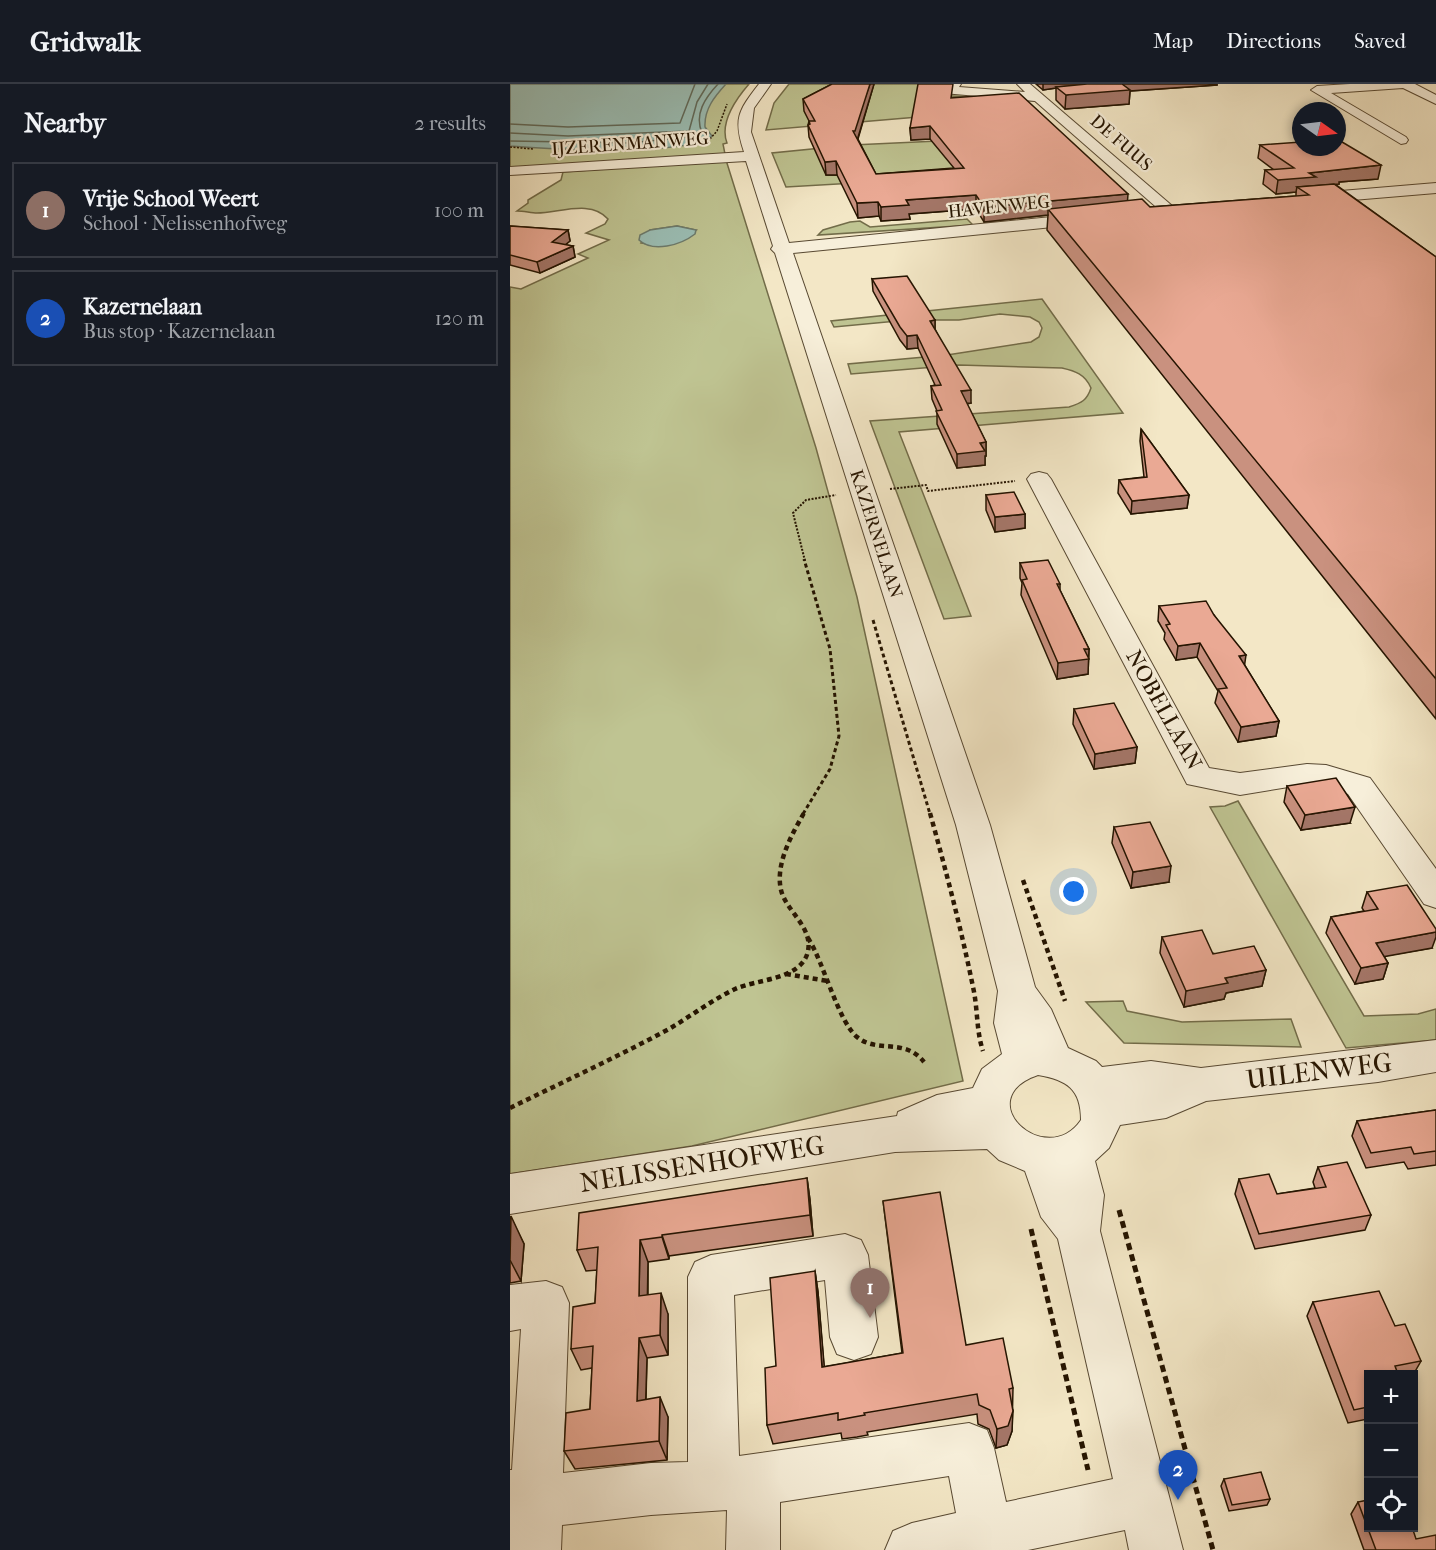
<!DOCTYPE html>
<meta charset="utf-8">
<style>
body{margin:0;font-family:"IM FELL French Canon",serif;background:#20242c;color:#f1f3f6}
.controls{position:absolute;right:18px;bottom:18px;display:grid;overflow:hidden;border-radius:0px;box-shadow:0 3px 9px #0003}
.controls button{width:54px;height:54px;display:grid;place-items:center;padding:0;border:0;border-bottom:2px solid #363941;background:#171b24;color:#f1f3f6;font:30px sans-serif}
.compass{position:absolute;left:782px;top:18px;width:54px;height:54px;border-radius:50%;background:#171b24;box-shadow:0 3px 9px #0003;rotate:104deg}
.you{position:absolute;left:564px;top:808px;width:21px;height:21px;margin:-15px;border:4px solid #fff;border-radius:50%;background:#1a73e8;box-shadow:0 0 0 9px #1a73e833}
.badge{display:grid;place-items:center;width:39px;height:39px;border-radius:50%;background:#c59692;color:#fff;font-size:20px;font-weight:700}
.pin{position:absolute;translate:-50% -50px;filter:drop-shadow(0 2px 3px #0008)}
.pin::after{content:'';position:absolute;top:32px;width:21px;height:18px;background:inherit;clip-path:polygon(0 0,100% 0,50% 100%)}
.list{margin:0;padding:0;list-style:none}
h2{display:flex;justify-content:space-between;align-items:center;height:78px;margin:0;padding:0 24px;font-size:26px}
h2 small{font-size:20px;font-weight:400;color:#9ea1a6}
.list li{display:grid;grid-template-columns:39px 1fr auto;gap:18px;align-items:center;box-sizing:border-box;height:96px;margin:0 12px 12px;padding:0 12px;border:2px solid #363941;border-radius:0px}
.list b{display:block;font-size:22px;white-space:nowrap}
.list p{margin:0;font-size:20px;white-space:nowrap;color:#9ea1a6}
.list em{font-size:20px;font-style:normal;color:#9ea1a6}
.icon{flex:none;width:33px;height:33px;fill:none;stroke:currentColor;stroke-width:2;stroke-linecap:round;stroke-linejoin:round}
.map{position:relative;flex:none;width:926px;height:1466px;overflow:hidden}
header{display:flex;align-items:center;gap:36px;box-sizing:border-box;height:84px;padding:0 30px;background:#171b24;border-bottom:2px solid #363941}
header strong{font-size:28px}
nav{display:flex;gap:33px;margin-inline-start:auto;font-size:21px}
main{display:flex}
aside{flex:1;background:#171b24}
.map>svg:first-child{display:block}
.green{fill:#bfc492;stroke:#726c49;stroke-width:1.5;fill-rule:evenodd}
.water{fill:#9bbfb6;stroke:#6c7b6d;stroke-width:1.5}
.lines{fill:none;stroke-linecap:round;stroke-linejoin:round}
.shore{stroke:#606a5b;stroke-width:1.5}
.minor-casing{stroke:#584932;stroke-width:2}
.path-far4{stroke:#251400;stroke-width:1.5;stroke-dasharray:2 1.5;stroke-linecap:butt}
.path-far3{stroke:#251400;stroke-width:2;stroke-dasharray:2 1.5;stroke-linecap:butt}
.path-far2{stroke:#251400;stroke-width:3;stroke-dasharray:4 3;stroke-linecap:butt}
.path-far1{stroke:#251400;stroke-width:4.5;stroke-dasharray:5 4;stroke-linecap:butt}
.path{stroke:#251400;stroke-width:5;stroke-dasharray:7 4.5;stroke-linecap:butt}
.minor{fill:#f7efda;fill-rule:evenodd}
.wall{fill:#c9917f;stroke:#251400;stroke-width:1.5}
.shaded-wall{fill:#a47668;stroke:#251400;stroke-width:1.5}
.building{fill:#eaa994;stroke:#251400;stroke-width:1.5}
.labels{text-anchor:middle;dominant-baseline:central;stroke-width:4.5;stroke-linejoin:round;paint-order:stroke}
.far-street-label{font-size:18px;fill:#251400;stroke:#f7efda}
.street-label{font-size:22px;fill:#251400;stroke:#f7efda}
.near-street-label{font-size:27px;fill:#251400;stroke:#f7efda}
</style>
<header>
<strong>Gridwalk</strong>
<nav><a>Map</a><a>Directions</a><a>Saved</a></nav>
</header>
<main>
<aside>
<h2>Nearby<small>2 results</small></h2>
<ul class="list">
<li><span class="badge" style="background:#8d6e63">1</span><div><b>Vrije School Weert</b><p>School · Nelissenhofweg</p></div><em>100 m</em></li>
<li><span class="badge" style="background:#1a4fb4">2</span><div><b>Kazernelaan</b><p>Bus stop · Kazernelaan</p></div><em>120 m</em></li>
</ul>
</aside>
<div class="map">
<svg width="926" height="1466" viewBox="0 0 926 1466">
<rect width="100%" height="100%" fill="#f3e7c6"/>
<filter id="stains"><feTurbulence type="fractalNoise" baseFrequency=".00333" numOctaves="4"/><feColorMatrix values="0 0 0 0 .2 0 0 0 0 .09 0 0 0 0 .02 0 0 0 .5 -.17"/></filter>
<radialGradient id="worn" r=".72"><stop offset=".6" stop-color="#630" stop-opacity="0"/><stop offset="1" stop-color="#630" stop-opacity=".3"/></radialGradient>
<g class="green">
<path d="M0,0H239C226,15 209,38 217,59L213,60L215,70L0,85Z"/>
<polygon points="279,0 441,0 433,6 528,14 526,17 423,11 408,33 256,46 264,19"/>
<polygon points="428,57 459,97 397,96 276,103 262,69 342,61"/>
<path d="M216,76L306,364L347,513L453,997L182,1062L0,1090V203L11,205L78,174L68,170L99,156L76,149L95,140L98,135C81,115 49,129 27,129C21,129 14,127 7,127L18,119V116L51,96L53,88ZM167,142L186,146L152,162L131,159L140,146Z"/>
<polygon points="457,135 463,141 308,151 313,146 340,138 350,137 360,143"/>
<path d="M532,215L613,329L389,348L461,532L434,535L360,337L559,323C572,319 577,316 581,304C575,290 565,287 552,284L449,281L341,290L338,280L437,271L521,258L529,253L532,244L529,238L520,233L490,230L449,236H398L324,243L321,237Z"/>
<polygon points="728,717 854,932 908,930 926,925 926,956 836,964 700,723 715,722"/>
<polygon points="613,917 617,927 672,938 781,935 791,963 614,959 576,918"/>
</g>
<g class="water">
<path d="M0,0H216C205,12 194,25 195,43L202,52C183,72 33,65 0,62Z"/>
<path d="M167,142L186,146L185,150C171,161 143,169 129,156L130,151L140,146Z"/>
</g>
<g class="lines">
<g class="shore">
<polyline points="0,40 58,43 170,39 185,0"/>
<polyline points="0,49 58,52 179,47 187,18 198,0"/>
<path d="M0,57L119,59L189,52L192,49C184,30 195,14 208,0"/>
</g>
<g class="minor-casing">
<g id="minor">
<path d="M249,0H261L244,24L241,48L279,159L582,129L590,134L582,139L283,169L480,741L525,903L541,925L558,964L586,977L592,983L641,977L691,984L926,956V988L868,998L696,1017L656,1034L610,1041L599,1064L585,1077L594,1111L590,1147L673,1466H619L615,1446L518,1466H375L383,1447L402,1439L446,1429L439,1392L270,1418V1466H216L217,1426L141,1431L52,1441L51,1466H0V1386H2L11,1245L0,1247V1201L36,1197L52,1203L59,1219L53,1389L141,1379L178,1378V1193L185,1178L201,1171L335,1150L351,1156L358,1171L368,1253L361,1270L344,1276L327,1270L320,1253L315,1196L224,1211L229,1372L459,1339L477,1346L484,1364L496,1418L603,1395L548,1155L531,1133L515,1087L489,1076L477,1065L385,1068L0,1130V1090L387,1032L388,1028L427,1011L463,1004L472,985L492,970L484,939L488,907L446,741L265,169L261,165L263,162L236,77L0,91V83L234,68C223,35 228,27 249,0ZM528,991C557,996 571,1005 571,1036C536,1087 458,1015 528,991Z"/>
<polygon points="437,0 451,0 449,3 515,8 507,0 520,0 667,126 665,129 653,129 525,17 433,9 431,6"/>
<polygon points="840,0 905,0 926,11 926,20 893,4 821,9 896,53 898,56 896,59 891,60 801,6 807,2"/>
<polygon points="926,99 926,109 795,120 787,115 795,110"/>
<polygon points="529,388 537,390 541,395 699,684 730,689 797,680 816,681 860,694 926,785 926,824 914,820 838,710 813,701 797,700 730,711 677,700 517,395 521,390"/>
</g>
</g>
<g class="path-far4">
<polyline points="200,55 207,47 217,20"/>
<polyline points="0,63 23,65"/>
</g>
<g class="path-far3">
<polyline points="380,405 416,401 418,407 505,397"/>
<polyline points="295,477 283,429 296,416 326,411"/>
</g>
<g class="path-far2">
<polyline points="363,536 420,730"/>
<polyline points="293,730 320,685 329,652 320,565 294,475"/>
</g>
<g class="path-far1">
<path d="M420,729C436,787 451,844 463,903C468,925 466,946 473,967"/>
<polyline points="513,796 555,917"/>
<path d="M298,854C314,879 328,937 347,953C368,970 394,953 414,978"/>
<polyline points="276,890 318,897"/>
<path d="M0,1024C53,998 107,973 159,945C181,932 202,916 225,905C247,895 292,896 298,867C303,843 276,827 271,806C265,780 282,750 294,729"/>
</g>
<g class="path">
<polyline points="609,1126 703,1466"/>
<polyline points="521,1145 578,1386"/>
</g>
<use href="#minor" class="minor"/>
</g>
<g class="wall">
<polygon points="322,0 364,0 348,55 366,90 444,84 420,55 401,56 400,44 443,14 618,117 640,123 786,112 786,108 766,110 753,100 755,86 764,86 748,74 750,61 868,95 829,98 829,100 825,100 926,173 926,635 537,146 538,131 474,138 466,125 399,130 400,135 371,137 369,132 348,134 327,91 316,91 299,53 298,41 299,37 294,27 293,15"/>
<polygon points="526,0 707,0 707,1 620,7 619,20 555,25 546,16 546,4 533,6"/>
<polygon points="0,142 58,146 60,157 55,161 63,162 65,173 30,189 0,181"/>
<polygon points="362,195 425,236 425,245 461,319 457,320 476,358 476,372 475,372 475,381 447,384 427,340 427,327 422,315 421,302 425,301 408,264 397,265 390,256 363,207"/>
<polygon points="631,345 679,411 677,424 621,430 608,409 609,396 634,393 630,357"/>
<polygon points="476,411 515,430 515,444 485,448 476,426"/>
<polygon points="510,479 550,500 550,506 579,565 578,590 547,595 511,511 512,499 510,494"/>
<polygon points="649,522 704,531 769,637 766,652 728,658 705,619 708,607 687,573 666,576 654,555 655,549 648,537"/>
<polygon points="564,625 627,663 625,679 584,685 563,640"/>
<polygon points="777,702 840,739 791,746 774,718"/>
<polygon points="604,743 659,798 621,804 602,759"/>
<polygon points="857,808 922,864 874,872 878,879 873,895 845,900 816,849 821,833 854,827 852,824"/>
<polygon points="652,853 756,886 752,902 716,909 714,915 674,923 650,869"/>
<polygon points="926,1026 926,1081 898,1085 894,1078 856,1084 842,1052 847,1037"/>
<polygon points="808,1083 861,1131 855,1146 745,1165 725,1110 729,1095 767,1110 805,1104 803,1098"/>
<polygon points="297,1094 300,1116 303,1152 159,1172 159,1175 138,1178 138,1211 158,1230 158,1271 137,1274 136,1316 158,1333 157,1376 65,1385 54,1367 80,1325 82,1284 71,1286 61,1265 85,1219 87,1186 76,1187 67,1166"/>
<polygon points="373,1117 456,1261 503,1304 502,1347 497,1361 486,1364 479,1345 468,1340 467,1330 357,1348 358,1351 347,1353 332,1355 331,1349 263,1360 257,1341 266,1282 305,1187 308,1208 314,1283 392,1269"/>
<polygon points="0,1132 14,1160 11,1197 0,1199"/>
<polygon points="803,1218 885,1242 911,1277 903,1291 858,1290 858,1335 838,1339 797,1232"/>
<polygon points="714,1395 760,1415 757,1421 719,1427 711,1402"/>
<polygon points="848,1418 906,1455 926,1466 854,1466 841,1430"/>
</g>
<g class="shaded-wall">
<polygon points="360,0 364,0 346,60 343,47"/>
<polygon points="533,0 599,0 546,3 546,4 533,6"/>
<polygon points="605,0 707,0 707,1 620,7 619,20 555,25 556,11"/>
<polygon points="420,42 420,55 401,56 400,44"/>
<polygon points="326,77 327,91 316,91 315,78"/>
<polygon points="871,81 868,95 829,98 829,100 787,103 786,108 766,110 768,96 799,89"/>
<polygon points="618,110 617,124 538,125 538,131 474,138 474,123"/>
<polygon points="466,111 466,125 399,130 400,135 371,137 371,123 396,116"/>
<polygon points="368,118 369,132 348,134 347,119"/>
<polygon points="58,146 60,157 45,169 42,158"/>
<polygon points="63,162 65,173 30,189 27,178"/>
<polygon points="425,236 425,249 420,237"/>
<polygon points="407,251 408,264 397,265 397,252"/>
<polygon points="461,306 461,319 451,320 451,307"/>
<polygon points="476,358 476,372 475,372 475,381 447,384 447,370 470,359"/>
<polygon points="679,411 677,424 621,430 622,417"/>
<polygon points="515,430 515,444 485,448 485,433"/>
<polygon points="690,559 687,573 666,576 668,562"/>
<polygon points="574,565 579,565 578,590 547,595 548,579"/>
<polygon points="736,571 734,585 729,572"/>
<polygon points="769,637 766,652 728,658 731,643"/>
<polygon points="627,663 625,679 584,685 585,670"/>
<polygon points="845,723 840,739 791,746 795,731"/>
<polygon points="661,782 659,798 621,804 623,788"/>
<polygon points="926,848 926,853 922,864 861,875 866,859"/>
<polygon points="878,879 873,895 845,900 851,884"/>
<polygon points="756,886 752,902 716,909 714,915 674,923 676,907 715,894"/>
<polygon points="297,1094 300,1116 303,1152 300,1131"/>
<polygon points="1,1132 14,1160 11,1197 0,1176"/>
<polygon points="152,1151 159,1172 159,1175 152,1153"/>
<polygon points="130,1156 138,1178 137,1233 129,1212"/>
<polygon points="305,1187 308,1208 316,1303 312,1283"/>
<polygon points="151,1209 158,1230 158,1271 150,1251"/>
<polygon points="129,1254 137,1274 135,1337 127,1317"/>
<polygon points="150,1313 158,1333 157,1376 149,1357"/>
<polygon points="503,1327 502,1347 497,1361 486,1364 487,1345"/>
</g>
<g class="building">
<polygon points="322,0 360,0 345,47 343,47 366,90 454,84 420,42 400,44 408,0 443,0 441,14 509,9 618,110 474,123 466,111 396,116 399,121 371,123 368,118 347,119 326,77 315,78 298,41 300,40 299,37 305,37 293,15"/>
<polygon points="577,0 612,0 620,6 556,11 546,3"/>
<polygon points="827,55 871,81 799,89 806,93 768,96 755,86 784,84 750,61 791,58 791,63 827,63"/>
<polygon points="824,100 926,173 926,595 538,125 632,115 640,123 799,111 787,103"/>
<polygon points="0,142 58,146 42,158 63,162 27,178 0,171"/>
<polygon points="397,192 425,236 420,237 461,306 451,307 476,358 470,359 475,367 447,370 426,327 432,326 421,302 431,301 407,251 397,252 390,243 362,195"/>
<polygon points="631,345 679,411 622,417 609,396 637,393"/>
<polygon points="504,408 515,430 485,433 476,411"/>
<polygon points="538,476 550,500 547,500 579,565 574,565 579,575 548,579 512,496 517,495 510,479"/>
<polygon points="696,517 704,531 736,571 729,572 769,637 731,643 708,605 717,604 690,559 668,562 656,541 660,540 649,522"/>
<polygon points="604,619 627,663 585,670 564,625"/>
<polygon points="826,694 845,723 795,731 777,702"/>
<polygon points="640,738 661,782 623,788 604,743"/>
<polygon points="897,801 926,845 926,848 866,859 878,879 851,884 821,833 868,825 857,808"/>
<polygon points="692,846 703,870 744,862 756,886 715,894 718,899 676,907 652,853"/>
<polygon points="926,1026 926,1067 904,1070 901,1063 861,1069 847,1037"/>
<polygon points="837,1078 861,1131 749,1150 729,1095 759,1090 767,1110 816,1103 808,1083"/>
<polygon points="297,1094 300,1131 152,1151 152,1153 130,1156 129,1212 151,1209 150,1251 129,1254 127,1317 150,1313 149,1357 54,1367 56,1329 80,1325 83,1262 61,1265 63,1223 85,1219 88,1163 67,1166 69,1129"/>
<polygon points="430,1108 456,1261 493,1254 503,1304 499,1305 503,1327 498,1342 487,1345 480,1326 469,1321 467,1310 354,1329 355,1331 344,1333 328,1336 328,1329 257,1341 255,1284 266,1282 260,1194 305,1187 312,1283 393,1269 373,1117"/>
<polygon points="869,1207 885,1242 895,1240 911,1277 885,1282 888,1290 858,1290 858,1323 844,1326 803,1218"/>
<polygon points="751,1388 760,1415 722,1421 714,1395"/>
<polygon points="858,1416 858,1443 902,1443 906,1455 926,1451 926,1466 866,1466 848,1418"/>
</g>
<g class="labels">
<g class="far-street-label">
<text transform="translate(611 59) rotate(41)">DE FUUS</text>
<text transform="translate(120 60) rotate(-4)">IJZERENMANWEG</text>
<text transform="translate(489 123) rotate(-6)">HAVENWEG</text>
<text transform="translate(366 450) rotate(72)">KAZERNELAAN</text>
</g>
<g class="street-label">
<text transform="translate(654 626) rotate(61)">NOBELLAAN</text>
</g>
<g class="near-street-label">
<text transform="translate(809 987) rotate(-7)">UILENWEG</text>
<text transform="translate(192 1080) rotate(-9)">NELISSENHOFWEG</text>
</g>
</g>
<rect width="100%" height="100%" filter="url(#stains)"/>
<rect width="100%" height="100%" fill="url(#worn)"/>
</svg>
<div class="controls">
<button>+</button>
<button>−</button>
<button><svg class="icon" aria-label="locate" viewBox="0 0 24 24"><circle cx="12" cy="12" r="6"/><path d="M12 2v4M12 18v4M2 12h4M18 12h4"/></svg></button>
</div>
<svg class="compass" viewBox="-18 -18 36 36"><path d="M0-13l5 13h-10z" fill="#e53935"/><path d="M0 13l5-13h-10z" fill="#9ea1a6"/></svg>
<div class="you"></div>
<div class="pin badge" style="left:360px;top:1234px;background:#8d6e63">1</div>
<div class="pin badge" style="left:668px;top:1416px;background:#1a4fb4">2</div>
</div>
</main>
